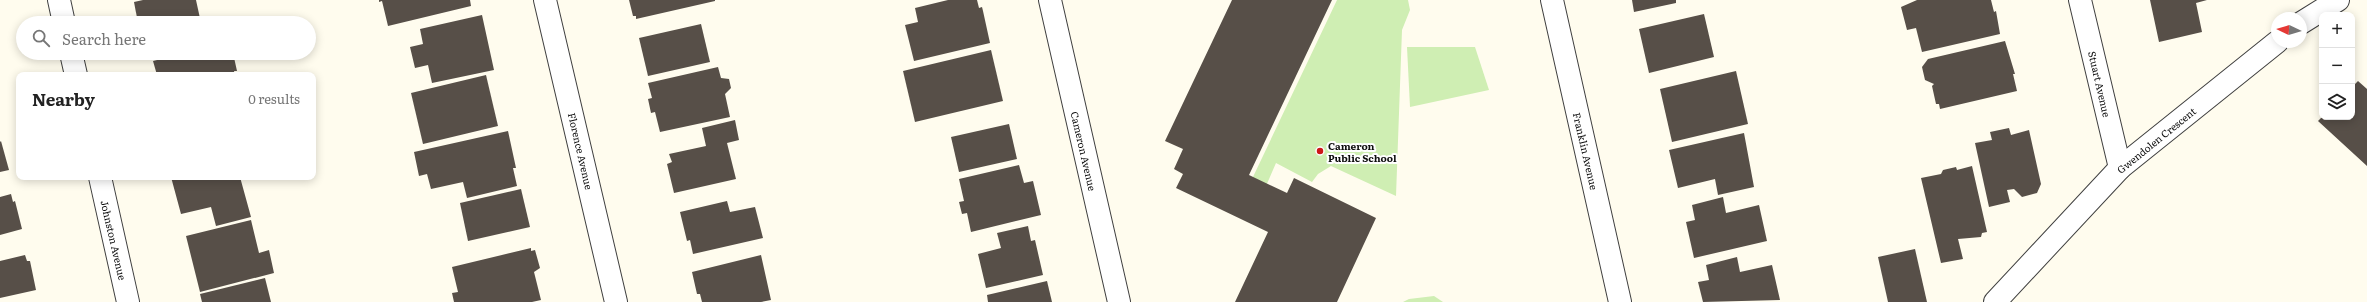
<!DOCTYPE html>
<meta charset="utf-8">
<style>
body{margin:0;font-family:Literata,serif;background:#f2f2f2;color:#222}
.controls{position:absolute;right:12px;top:12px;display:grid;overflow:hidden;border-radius:8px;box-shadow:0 2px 10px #0003}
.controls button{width:36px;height:36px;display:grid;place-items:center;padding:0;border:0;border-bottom:1px solid #e0e0e0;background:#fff;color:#222;font:20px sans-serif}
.compass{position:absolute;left:2271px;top:12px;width:36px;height:36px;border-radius:50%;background:#fff;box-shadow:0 2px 10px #0003;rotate:274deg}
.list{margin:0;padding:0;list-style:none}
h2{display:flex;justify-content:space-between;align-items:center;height:52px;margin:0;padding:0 16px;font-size:17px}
h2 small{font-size:13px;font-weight:400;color:#767676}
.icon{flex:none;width:22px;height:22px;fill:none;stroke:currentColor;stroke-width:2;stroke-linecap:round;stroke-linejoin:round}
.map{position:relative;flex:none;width:2367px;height:302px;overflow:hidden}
.search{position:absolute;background:#fff;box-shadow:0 2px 10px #0003;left:16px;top:16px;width:300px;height:44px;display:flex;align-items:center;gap:10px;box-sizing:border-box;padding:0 14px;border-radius:22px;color:#767676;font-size:15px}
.panel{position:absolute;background:#fff;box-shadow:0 2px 10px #0003;left:16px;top:72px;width:300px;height:108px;border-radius:8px}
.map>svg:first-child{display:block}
.green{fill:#cfeeb3}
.building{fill:#574f48}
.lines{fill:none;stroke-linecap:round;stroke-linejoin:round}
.street-casing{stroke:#404040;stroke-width:24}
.street{stroke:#fff;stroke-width:22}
.poi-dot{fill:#cd1618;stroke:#fff;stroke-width:1.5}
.labels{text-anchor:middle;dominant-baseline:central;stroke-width:4;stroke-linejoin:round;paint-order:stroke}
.street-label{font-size:10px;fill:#0d0d0d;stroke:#fff}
.poi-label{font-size:10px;font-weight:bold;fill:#0d0d0d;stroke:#fff;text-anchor:start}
</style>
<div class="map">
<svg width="2367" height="302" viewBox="0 0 2367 302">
<rect width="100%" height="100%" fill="#fffcee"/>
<g class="green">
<polygon points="1337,0 1408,0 1410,10 1402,30 1396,196 1331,166 1318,174 1312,182 1276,163 1266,186 1252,179"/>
<polygon points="1407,47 1475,47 1489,90 1410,107"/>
<polygon points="1434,296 1443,302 1403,302 1409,299"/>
</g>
<g class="building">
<polygon points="143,0 196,0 201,23 138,23 134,2"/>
<polygon points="379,0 470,0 471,6 388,26 382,1 379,2"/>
<polygon points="629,0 715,0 715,1 636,19 636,16 633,16"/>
<polygon points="948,0 977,0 979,8 982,7 983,11 990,43 914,61 905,25 918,22 915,8"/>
<polygon points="1232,0 1332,0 1249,175 1287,193 1294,178 1376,218 1337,302 1235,302 1268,232 1176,188 1183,174 1174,169 1183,149 1165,141"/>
<polygon points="1632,0 1676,0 1676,3 1634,12"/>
<polygon points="1917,0 1991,0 1994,12 1996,11 2000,34 1922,52 1916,28 1907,30 1901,7"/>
<polygon points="2150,0 2207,0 2196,3 2202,32 2159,42"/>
<polygon points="1704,14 1714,57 1649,73 1639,29"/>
<polygon points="482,15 494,70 432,83 428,65 415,68 410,47 423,44 420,29"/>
<polygon points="701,24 710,62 648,76 639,38"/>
<polygon points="2005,41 2015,74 2013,74 2017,91 1940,109 1939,104 1936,104 1932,86 1934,84 1925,80 1922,67 1928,59"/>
<polygon points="991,50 1003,101 915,122 903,71"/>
<polygon points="146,53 167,53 167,54 147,58"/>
<polygon points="186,53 233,53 237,71 234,71 235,75 157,75 153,61"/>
<polygon points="718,67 721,78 729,79 731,88 725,94 730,117 660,132 655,112 651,113 648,99 652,98 648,83"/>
<polygon points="1736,71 1748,124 1672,142 1660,89"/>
<polygon points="486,75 498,126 423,144 411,93"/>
<polygon points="2358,81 2367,89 2367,166 2318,121 2322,117 2352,117 2352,87"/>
<polygon points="735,120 739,140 727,143 736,179 674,193 667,164 672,162 669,154 706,146 702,128"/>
<polygon points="1009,124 1017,159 959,172 951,137"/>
<polygon points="2009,128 2011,135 2029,130 2041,184 2037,193 2022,197 2014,189 2007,190 2010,202 1989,207 1975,143 1992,140 1990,132"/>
<polygon points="508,131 516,168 513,168 517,186 467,198 463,182 431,189 427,174 419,176 414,152"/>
<polygon points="1744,133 1754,187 1718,195 1715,179 1678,188 1669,150"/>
<polygon points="1,141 9,170 0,172 0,142"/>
<polygon points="1019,165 1024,183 1033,181 1041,215 971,232 967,213 962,214 959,202 964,201 959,179"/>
<polygon points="1972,166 1987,232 1982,233 1981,237 1958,239 1963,259 1941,263 1921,178 1941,174 1943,170 1956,167 1957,170"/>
<polygon points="171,177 240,177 251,217 216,226 211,207 181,214"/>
<polygon points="521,189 530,227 468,241 460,203"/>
<polygon points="11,194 13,202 15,201 22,229 0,235 0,197"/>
<polygon points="1723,197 1726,213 1759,205 1767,241 1694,258 1686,222 1695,220 1692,205"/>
<polygon points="727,201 730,212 755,207 763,238 693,254 690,240 687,241 680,212"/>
<polygon points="251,220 259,253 269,250 274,273 200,292 186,236"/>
<polygon points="1028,226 1031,241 1035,240 1043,275 986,288 978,254 1001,248 997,233"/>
<polygon points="531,248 531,251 535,250 540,268 534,272 541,300 532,302 454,302 452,293 458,292 452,267"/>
<polygon points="1915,249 1927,302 1888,302 1878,257"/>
<polygon points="25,255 27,261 30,261 36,290 0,298 0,261"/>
<polygon points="761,255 771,300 761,302 702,302 700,294 697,294 692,272"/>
<polygon points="1737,257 1740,272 1772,265 1780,300 1703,302 1698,282 1709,280 1706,265"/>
<polygon points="265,278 271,302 202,302 200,294"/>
<polygon points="1047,281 1052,302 988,302 987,295"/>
</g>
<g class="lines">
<g class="street-casing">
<g id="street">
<polyline points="59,0 64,23"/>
<polyline points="545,0 616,302"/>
<polyline points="1050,0 1119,302"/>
<polyline points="1552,0 1620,302"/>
<polyline points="2080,0 2120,168"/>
<polyline points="2301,23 2338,0"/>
<polyline points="71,53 76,75"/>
<polyline points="100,177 128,302"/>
<polyline points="1995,302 2120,168 2277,42"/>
</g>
</g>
<use href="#street" class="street"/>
</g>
<circle class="poi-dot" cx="1320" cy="151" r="4"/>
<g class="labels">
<g class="street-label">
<text transform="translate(2100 84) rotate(77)">Stuart Avenue</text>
<text transform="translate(2156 140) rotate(-39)">Gwendolen Crescent</text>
<text transform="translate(581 151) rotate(77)">Florence Avenue</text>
<text transform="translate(1084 151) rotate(77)">Cameron Avenue</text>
<text transform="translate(1586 151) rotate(77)">Franklin Avenue</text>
<text transform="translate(114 240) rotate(77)">Johnston Avenue</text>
</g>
<g class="poi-label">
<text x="1328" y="145">Cameron<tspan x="1328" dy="12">Public School</tspan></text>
</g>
</g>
</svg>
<div class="controls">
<button>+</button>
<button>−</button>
<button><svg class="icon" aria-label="layers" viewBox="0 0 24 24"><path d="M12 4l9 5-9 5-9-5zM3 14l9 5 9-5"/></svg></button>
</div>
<svg class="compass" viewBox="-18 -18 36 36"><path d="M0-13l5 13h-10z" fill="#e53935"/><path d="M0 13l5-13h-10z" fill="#767676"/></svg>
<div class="search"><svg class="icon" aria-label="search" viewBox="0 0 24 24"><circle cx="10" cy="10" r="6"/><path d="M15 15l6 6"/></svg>Search here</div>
<section class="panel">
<h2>Nearby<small>0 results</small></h2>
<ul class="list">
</ul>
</section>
</div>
